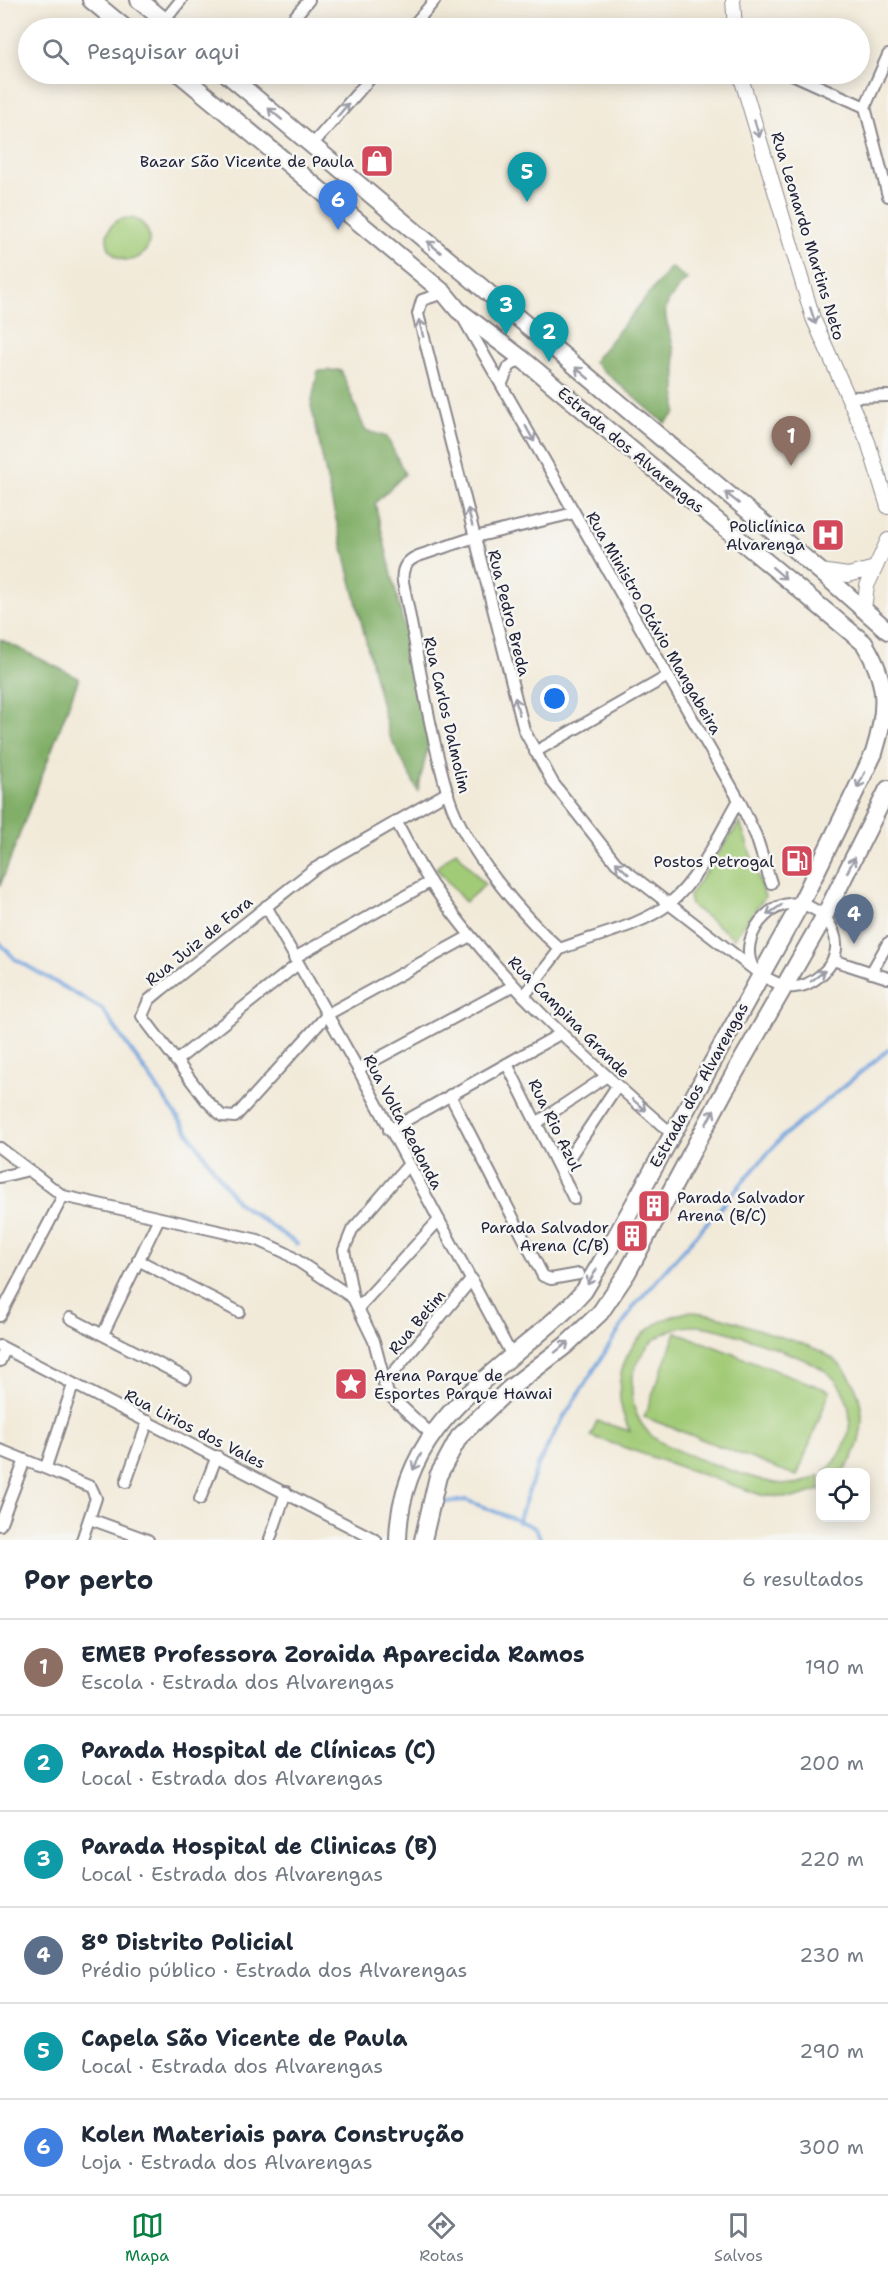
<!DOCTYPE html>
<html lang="pt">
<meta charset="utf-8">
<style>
body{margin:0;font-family:"Shantell Sans",sans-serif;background:#f2f2f3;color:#1f2937}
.controls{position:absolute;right:18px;bottom:18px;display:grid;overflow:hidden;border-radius:12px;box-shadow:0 3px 15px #0003}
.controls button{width:54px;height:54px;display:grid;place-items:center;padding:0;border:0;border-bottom:2px solid #e0e1e3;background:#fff;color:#1f2937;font:30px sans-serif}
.you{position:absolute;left:555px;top:699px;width:21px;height:21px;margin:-15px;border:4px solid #fff;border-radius:50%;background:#1a73e8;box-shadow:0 0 0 9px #1a73e833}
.badge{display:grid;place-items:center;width:39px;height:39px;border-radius:50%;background:#0b8043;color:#fff;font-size:20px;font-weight:700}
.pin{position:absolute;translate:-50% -50px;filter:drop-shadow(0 2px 3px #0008)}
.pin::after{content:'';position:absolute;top:32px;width:21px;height:18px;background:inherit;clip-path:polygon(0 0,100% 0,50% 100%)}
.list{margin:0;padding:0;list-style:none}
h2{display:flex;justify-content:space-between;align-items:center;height:78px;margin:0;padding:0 24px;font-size:26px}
h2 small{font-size:20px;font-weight:400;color:#747a83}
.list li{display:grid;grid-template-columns:39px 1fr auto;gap:18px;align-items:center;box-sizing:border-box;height:96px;padding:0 24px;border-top:2px solid #e0e1e3}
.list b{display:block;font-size:22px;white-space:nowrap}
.list p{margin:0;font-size:20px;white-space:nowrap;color:#747a83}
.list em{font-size:20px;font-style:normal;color:#747a83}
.icon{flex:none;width:33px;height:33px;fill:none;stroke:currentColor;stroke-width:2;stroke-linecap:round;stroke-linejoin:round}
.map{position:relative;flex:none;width:888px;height:1540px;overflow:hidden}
.search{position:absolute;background:#fff;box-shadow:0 3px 15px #0003;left:18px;right:18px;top:18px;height:66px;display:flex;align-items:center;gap:15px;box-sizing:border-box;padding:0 21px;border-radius:33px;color:#747a83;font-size:22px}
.sheet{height:654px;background:#fff}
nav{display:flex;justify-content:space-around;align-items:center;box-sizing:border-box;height:84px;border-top:2px solid #e0e1e3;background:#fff;font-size:16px;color:#747a83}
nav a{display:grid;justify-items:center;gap:3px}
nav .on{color:#0b8043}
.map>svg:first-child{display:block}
.green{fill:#a2cb77;stroke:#627659;stroke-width:1.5}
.forest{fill:#81af68;stroke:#526852;stroke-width:1.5}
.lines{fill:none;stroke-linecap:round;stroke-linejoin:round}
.stream{stroke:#71a2db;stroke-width:4}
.minor-casing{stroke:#8a868a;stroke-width:14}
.tertiary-casing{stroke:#8a868a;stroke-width:16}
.primary-casing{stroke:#8a868a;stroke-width:20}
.minor{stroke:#fff;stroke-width:10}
.tertiary{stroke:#fff;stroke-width:14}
.primary{stroke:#fff;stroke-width:16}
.oneway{stroke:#9c9ca7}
.labels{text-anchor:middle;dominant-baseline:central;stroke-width:5;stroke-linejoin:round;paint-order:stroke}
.poi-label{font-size:16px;fill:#22223b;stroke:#f6f6f2;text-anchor:end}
.street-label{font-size:16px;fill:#22223b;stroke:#f6f6f2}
</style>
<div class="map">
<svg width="888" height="1540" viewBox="0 0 888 1540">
<rect width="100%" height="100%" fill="#f6f6f2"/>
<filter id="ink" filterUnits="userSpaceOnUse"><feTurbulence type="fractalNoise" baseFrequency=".0167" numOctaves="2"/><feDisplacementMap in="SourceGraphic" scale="12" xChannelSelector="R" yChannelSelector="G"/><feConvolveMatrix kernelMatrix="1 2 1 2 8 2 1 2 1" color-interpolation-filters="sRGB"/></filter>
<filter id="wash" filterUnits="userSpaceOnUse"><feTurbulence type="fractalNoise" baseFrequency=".008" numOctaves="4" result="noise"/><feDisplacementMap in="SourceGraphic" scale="24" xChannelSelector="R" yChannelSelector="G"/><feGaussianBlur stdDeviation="1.35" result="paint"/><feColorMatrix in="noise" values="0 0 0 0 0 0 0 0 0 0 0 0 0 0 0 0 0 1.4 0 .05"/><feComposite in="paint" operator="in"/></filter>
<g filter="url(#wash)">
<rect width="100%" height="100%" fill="#f2ead9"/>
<g class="green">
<circle cx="128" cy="239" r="21"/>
<polygon points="740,822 765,897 734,938 691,905 689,896"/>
<polygon points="456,851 485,885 465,902 436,868"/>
<path d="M688,1312C714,1312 738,1323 763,1331C783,1338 806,1343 824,1353C868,1378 873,1435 843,1472H824C855,1448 860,1400 828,1373C812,1359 719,1326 696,1326C681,1325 666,1331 654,1340C625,1365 624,1412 653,1437C670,1451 763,1484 786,1484C798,1485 810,1481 820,1475V1490L793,1498L761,1495L591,1436L597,1421L630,1431C603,1379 630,1323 688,1312Z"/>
<polygon points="676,1332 830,1391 797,1476 644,1417"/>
</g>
<g class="forest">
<path d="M671,267L687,279C654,313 667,312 674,351C678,370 675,393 676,413L665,423L593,362Z"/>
<polygon points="341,370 365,430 387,437 405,474 375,503 430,737 418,791 389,735 333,507 311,405 318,371"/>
<polygon points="0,639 79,678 0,886"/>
</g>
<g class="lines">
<g class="stream">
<polyline points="0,943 15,959 102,1009 237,1202 297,1244"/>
<polyline points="444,1502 466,1500 536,1528 541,1540"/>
<polyline points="518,1522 537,1467 557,1428 635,1305 782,1137 888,1050"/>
</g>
</g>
</g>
<g filter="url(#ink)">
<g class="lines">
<g class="minor-casing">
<g id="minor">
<polyline points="164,21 181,0"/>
<polyline points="285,28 309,0"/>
<polyline points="411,28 435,0"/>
<polyline points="792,74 865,107"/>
<polyline points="865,107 888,196"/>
<polyline points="865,107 888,55"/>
<polyline points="312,145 374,74"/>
<path d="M444,293L422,300L418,314L524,730L553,783L616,863L761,975C770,980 780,986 790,987C810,989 834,968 836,949C837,937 832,924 823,916C782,878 733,936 754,969"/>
<polyline points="463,318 739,800 756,836 771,883"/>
<polyline points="502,383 509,367 521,358"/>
<polyline points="850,397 888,396"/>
<path d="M574,513L475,537L418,556C406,561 401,569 403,582C418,654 428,728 449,798C465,848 521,915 560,949C595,935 640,927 670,903C700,878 719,834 739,800"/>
<polyline points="535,752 668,676"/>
<polyline points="448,792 314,869 161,990 149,1000 142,1016 206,1100 222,1116 235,1117 328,1014 470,936"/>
<path d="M396,821C408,842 418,865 432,885C498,980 585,1058 672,1134"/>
<polyline points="266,906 358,1069 511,1354"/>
<polyline points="294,958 430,882"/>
<polyline points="833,960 888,978"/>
<polyline points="871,973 888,943"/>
<polyline points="524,996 560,949"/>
<polyline points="176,1061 298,964"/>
<polyline points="507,1064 574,1199"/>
<polyline points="358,1069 513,986"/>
<polyline points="450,1095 543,1276 551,1279 579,1274"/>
<polyline points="538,1122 607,1076"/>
<polyline points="389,1130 560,1034"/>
<polyline points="0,1148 63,1196 258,1240 286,1253 353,1298"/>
<polyline points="408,1165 352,1230 344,1250 353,1298 374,1341 388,1394 431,1434"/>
<polyline points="561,1170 617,1086"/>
<polyline points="0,1177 29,1170"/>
<polyline points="138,1260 239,1312"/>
<polyline points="359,1307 439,1220"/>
<polyline points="0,1316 63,1196"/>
<polyline points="70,1318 186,1378"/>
<polyline points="103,1334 159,1218"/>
<polyline points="0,1346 376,1540"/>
<polyline points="0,1361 5,1349"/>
<polyline points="384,1384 472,1279"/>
<polyline points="0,1450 91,1487 96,1498 82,1540"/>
<polyline points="46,1467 73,1385"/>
<polyline points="126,1482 148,1421"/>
<polyline points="200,1499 217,1456"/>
<polyline points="90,1519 148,1540"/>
<polyline points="0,1525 25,1460"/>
<polyline points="270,1539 286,1492"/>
</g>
</g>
<g class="tertiary-casing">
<g id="tertiary">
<polyline points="733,0 735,28"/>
<polyline points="740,74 813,318 868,442 888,507"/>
<polyline points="820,571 848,575 875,568"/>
<polyline points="864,609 867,586 888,540"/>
</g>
</g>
<g class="primary-casing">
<g id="primary">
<polyline points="91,0 125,28"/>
<polyline points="139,0 173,28"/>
<path d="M180,74L444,293L458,310L521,358L864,643C888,682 888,708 874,753L801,903L605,1256L584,1291L571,1305C497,1376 400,1422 398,1540"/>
<polyline points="227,74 820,571 888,631"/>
<polyline points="423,1540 438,1476 459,1437 509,1389 566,1345 600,1313 627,1273 725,1090 824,917 888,789"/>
</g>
</g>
<use href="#minor" class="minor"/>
<use href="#tertiary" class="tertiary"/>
<use href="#primary" class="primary"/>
</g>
<defs><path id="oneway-shaft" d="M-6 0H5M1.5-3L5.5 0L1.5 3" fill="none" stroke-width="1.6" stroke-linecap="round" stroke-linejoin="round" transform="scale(1.5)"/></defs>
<g class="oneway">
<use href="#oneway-shaft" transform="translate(343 110) rotate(-50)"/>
<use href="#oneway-shaft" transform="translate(275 114) rotate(-140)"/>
<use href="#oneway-shaft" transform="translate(757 129) rotate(73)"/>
<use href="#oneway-shaft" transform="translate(434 247) rotate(-140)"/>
<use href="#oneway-shaft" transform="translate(813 316) rotate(72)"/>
<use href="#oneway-shaft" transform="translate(421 328) rotate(-104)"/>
<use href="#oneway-shaft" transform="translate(582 373) rotate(-140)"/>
<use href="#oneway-shaft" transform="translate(530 434) rotate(61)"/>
<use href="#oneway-shaft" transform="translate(732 498) rotate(-141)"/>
<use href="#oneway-shaft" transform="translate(470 517) rotate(-105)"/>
<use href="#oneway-shaft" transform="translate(779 573) rotate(41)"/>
<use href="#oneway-shaft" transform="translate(517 706) rotate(-105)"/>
<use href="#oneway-shaft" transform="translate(861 780) rotate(116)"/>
<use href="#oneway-shaft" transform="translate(851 865) rotate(-63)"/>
<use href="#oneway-shaft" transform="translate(622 868) rotate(-137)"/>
<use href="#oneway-shaft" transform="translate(774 910) rotate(146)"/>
<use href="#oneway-shaft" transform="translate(818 976) rotate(-37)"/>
<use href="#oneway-shaft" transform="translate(639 1105) rotate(41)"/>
<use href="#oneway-shaft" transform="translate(710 1117) rotate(-62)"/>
<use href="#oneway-shaft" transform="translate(592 1277) rotate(121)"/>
<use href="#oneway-shaft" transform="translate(562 1347) rotate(-38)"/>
<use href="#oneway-shaft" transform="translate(417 1462) rotate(116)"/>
</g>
</g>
<defs>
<g id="shop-square" transform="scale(1.725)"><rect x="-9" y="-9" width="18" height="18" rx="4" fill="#d1495b" stroke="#f6f6f2"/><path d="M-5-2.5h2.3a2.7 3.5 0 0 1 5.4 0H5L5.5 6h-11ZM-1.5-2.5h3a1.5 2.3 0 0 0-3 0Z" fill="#fff"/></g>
<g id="hospital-square" transform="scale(1.725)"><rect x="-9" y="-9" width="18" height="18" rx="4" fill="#d1495b" stroke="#f6f6f2"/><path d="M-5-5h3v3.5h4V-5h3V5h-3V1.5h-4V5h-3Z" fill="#fff"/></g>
<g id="fuel-square" transform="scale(1.725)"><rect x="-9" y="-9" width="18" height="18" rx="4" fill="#d1495b" stroke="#f6f6f2"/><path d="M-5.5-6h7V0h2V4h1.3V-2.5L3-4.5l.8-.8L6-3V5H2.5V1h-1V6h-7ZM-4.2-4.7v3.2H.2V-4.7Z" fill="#fff"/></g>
<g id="building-square" transform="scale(1.725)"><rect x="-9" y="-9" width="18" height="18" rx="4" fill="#d1495b" stroke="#f6f6f2"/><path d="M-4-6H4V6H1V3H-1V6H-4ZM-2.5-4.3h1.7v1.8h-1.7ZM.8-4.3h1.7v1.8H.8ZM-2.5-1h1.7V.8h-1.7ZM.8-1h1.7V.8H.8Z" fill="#fff"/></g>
<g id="sight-square" transform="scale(1.725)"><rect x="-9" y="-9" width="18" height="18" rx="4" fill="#d1495b" stroke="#f6f6f2"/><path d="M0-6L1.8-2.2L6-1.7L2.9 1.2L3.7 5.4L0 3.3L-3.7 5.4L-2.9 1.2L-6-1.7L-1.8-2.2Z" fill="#fff"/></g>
</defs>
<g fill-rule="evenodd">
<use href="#shop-square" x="377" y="161"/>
<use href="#hospital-square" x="828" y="535"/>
<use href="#fuel-square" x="797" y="861"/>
<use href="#building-square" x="654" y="1206"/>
<use href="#building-square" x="632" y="1236"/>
<use href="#sight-square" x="351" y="1384"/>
</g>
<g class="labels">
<g class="poi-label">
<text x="354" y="161">Bazar São Vicente de Paula</text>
<text x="805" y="526">Policlínica<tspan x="805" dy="18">Alvarenga</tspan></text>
<text x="774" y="861">Postos Petrogal</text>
<text x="677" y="1197" text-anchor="start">Parada Salvador<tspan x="677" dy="18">Arena (B/C)</tspan></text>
<text x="609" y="1227">Parada Salvador<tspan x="609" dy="18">Arena (C/B)</tspan></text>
<text x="374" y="1375" text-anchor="start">Arena Parque de<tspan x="374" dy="18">Esportes Parque Hawai</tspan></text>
</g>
<g class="street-label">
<text transform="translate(808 236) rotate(73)">Rua Leonardo Martins Neto</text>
<text transform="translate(631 450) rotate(40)">Estrada dos Alvarengas</text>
<text transform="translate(509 613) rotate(76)">Rua Pedro Breda</text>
<text transform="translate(654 623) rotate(60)">Rua Ministro Otávio Mangabeira</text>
<text transform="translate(447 715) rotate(77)">Rua Carlos Dalmolim</text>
<text transform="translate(199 941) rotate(-39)">Rua Juiz de Fora</text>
<text transform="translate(569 1017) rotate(45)">Rua Campina Grande</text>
<text transform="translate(699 1085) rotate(-61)">Estrada dos Alvarengas</text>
<text transform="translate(403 1122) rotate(62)">Rua Volta Redonda</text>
<text transform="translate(555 1125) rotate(64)">Rua Rio Azul</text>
<text transform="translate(417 1322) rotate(-50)">Rua Betim</text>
<text transform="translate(195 1429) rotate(27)">Rua Lirios dos Vales</text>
</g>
</g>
</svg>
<div class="controls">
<button><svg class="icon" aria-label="locate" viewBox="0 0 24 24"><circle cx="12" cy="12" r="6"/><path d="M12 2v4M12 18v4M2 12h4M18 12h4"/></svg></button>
</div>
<div class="you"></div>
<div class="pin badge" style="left:791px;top:466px;background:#8d6e63">1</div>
<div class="pin badge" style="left:549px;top:362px;background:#0f9aa8">2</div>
<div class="pin badge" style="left:506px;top:335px;background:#0f9aa8">3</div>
<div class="pin badge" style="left:854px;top:944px;background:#5c6f8a">4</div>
<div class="pin badge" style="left:527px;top:202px;background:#0f9aa8">5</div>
<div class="pin badge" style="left:338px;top:230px;background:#3f7fe0">6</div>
<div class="search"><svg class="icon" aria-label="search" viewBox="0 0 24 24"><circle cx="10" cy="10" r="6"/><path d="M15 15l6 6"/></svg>Pesquisar aqui</div>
</div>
<section class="sheet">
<h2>Por perto<small>6 resultados</small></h2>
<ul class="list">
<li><span class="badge" style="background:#8d6e63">1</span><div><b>EMEB Professora Zoraida Aparecida Ramos</b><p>Escola · Estrada dos Alvarengas</p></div><em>190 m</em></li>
<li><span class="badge" style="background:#0f9aa8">2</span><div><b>Parada Hospital de Clínicas (C)</b><p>Local · Estrada dos Alvarengas</p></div><em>200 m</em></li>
<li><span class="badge" style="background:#0f9aa8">3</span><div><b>Parada Hospital de Clinicas (B)</b><p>Local · Estrada dos Alvarengas</p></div><em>220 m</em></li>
<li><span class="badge" style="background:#5c6f8a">4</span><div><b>8º Distrito Policial</b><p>Prédio público · Estrada dos Alvarengas</p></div><em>230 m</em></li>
<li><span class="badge" style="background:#0f9aa8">5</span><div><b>Capela São Vicente de Paula</b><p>Local · Estrada dos Alvarengas</p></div><em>290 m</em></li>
<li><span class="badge" style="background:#3f7fe0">6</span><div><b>Kolen Materiais para Construção</b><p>Loja · Estrada dos Alvarengas</p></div><em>300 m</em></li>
</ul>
</section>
<nav>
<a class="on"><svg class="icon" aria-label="map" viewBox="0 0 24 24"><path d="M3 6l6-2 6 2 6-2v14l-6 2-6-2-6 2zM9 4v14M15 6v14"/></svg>Mapa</a>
<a><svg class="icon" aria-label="directions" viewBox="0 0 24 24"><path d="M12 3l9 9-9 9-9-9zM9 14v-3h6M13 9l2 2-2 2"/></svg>Rotas</a>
<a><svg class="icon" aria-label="saved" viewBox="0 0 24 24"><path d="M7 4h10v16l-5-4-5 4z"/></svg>Salvos</a>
</nav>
